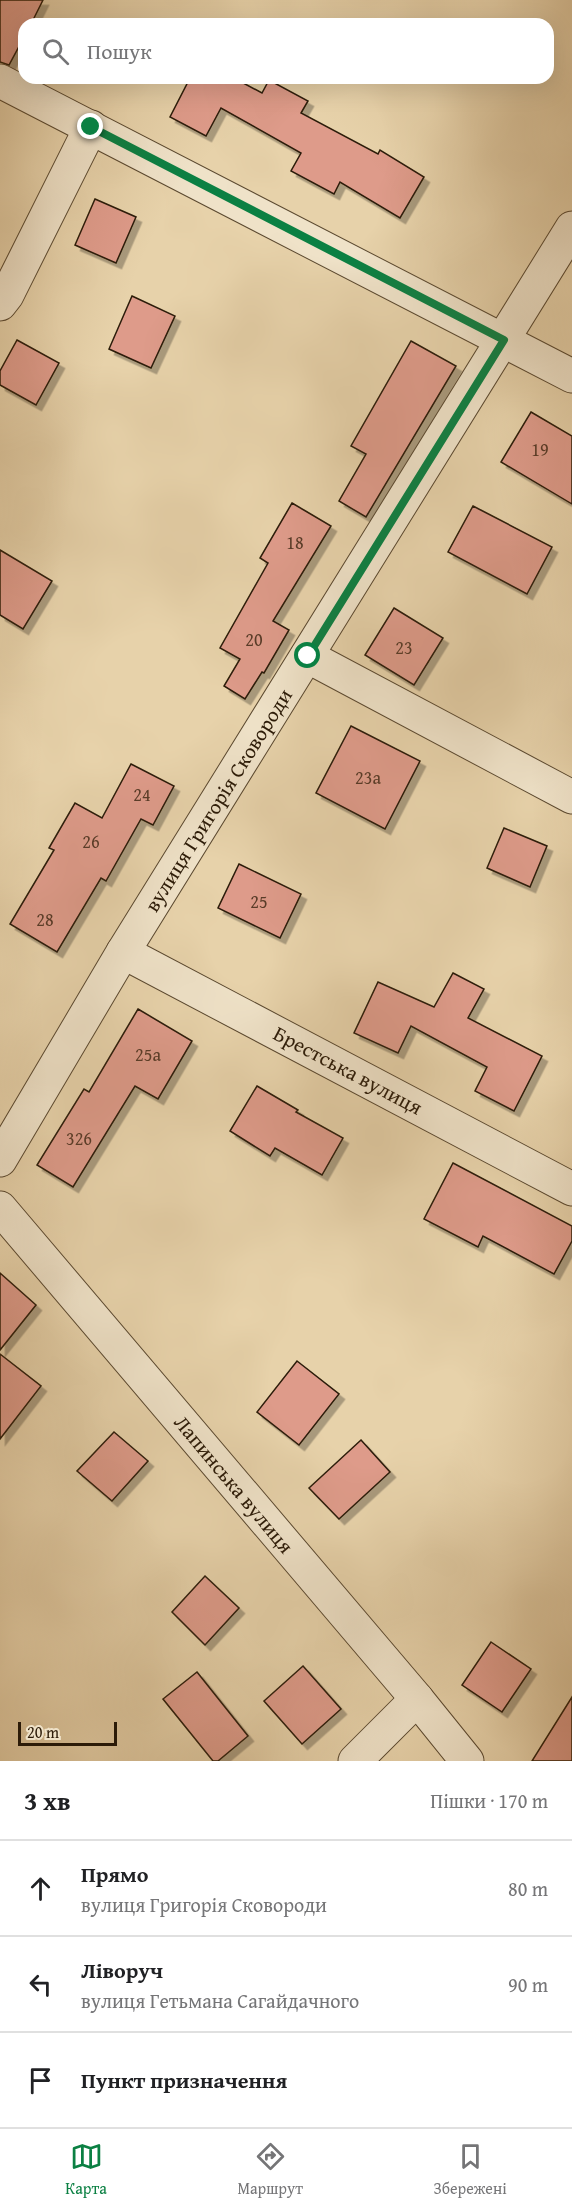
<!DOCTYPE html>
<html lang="uk">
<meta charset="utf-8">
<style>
body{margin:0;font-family:"Gentium Book Plus",serif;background:#f6f6f6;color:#202124}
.scale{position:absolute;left:18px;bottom:15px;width:99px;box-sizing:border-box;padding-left:6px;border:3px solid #2c1b08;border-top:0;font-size:16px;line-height:21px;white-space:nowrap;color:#2c1b08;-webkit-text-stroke:4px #efe2c8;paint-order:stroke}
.stop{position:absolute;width:18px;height:18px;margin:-14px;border:4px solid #0b8043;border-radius:50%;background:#fff}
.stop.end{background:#0b8043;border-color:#fff;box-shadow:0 2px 6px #0008}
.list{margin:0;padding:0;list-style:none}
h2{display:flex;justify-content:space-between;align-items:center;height:78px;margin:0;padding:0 24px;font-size:26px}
h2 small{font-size:20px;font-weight:400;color:#757577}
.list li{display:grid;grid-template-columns:39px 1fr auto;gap:18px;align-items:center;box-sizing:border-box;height:96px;padding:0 24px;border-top:2px solid #e0e0e0}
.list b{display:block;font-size:22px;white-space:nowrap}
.list p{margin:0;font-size:20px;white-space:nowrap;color:#757577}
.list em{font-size:20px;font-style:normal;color:#757577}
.icon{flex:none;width:33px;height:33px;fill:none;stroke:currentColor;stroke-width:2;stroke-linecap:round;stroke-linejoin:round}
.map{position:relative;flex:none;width:572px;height:1761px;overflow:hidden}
.search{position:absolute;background:#fff;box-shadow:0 6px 24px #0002;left:18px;right:18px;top:18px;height:66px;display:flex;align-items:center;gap:15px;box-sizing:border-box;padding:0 21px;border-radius:18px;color:#757577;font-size:22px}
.sheet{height:366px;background:#fff}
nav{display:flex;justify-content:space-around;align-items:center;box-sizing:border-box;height:84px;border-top:2px solid #e0e0e0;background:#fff;font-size:16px;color:#757577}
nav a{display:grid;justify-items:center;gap:3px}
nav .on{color:#0b8043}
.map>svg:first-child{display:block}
.building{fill:#de9b8a;stroke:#2c1b08;stroke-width:1.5;filter:url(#shadow)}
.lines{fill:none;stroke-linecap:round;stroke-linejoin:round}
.minor-casing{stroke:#5b4930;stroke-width:35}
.minor{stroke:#efe2c8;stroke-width:33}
.route{stroke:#0b8043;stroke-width:8}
.labels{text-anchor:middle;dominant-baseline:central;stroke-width:4.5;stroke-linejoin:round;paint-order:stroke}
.number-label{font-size:18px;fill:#583b28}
.street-label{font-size:21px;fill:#2c1b08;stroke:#efe2c8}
</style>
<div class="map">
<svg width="572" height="1761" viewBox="0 0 572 1761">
<defs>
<filter id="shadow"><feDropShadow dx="5.5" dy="5.5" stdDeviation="0" flood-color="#0004"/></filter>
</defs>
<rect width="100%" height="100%" fill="#e7d2aa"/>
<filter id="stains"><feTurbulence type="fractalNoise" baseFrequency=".00333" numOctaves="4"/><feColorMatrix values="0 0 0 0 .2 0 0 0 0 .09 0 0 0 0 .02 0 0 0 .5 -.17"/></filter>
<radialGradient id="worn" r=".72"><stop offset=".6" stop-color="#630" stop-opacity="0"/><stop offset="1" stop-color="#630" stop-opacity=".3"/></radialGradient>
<g class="building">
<polygon points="0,0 43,0 31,24 24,24 24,37 9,65 0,62"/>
<polygon points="190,78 234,78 262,93 269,80 308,101 301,113 378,154 380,150 424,177 400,218 340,182 334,194 291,171 301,153 221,108 206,136 170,117"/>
<polygon points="95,199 136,217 116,263 75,245"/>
<polygon points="132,296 175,316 151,368 109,349"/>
<polygon points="17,340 59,363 36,405 0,385 0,371"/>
<polygon points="411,341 456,366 366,517 339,501 366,454 351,446"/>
<polygon points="531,412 572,436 572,504 501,462"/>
<polygon points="292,503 331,526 273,621 289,630 264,673 262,672 245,699 224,686 240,659 220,648 268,563 260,558"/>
<polygon points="473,506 552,547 527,594 448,552"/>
<polygon points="0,550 52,581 23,629 0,615"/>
<polygon points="394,608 443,638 414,685 365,655"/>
<polygon points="351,726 420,761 385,829 316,793"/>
<polygon points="131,764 174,786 153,825 141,819 106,881 101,878 57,952 10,924 54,850 49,848 75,803 102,818"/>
<polygon points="504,828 547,846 530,887 487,868"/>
<polygon points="239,864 301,894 280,938 218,908"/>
<polygon points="453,973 484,989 468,1018 542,1056 514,1111 475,1091 487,1067 411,1026 398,1053 354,1033 378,982 434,1007"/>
<polygon points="138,1009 192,1041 158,1099 135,1086 73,1187 37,1165 84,1089 89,1092"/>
<polygon points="257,1086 298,1110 296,1112 343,1138 322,1175 275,1148 270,1156 230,1131"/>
<polygon points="453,1163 572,1226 572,1241 554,1274 483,1236 478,1247 424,1219"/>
<polygon points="0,1273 36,1305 0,1350"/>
<polygon points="0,1354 41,1386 0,1439"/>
<polygon points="297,1361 339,1394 299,1445 257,1412"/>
<polygon points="114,1432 148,1461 112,1501 77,1471"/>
<polygon points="361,1440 390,1472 339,1519 309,1488"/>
<polygon points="205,1576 239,1608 205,1645 172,1612"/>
<polygon points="491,1642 531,1669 502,1712 462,1685"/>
<polygon points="303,1666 341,1709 302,1744 264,1701"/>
<polygon points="197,1672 248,1736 218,1761 213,1761 163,1699"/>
<polygon points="572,1697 572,1761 532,1761"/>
</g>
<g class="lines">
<g class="minor-casing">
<g id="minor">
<polyline points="0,81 572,376"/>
<polyline points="0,304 7,295 91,127"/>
<polyline points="307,656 572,797"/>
<polyline points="123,952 572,1189"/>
<polyline points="0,1160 123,952 572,228"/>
<polyline points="0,1208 417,1699 467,1761"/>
<polyline points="355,1761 417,1699"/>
</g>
</g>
<use href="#minor" class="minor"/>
</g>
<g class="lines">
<polyline class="route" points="91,127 504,340 308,656"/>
</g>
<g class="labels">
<g class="number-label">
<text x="540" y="449">19</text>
<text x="295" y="542">18</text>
<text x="254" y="639">20</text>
<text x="404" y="647">23</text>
<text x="368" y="777">23а</text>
<text x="142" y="794">24</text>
<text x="91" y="841">26</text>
<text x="259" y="901">25</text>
<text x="45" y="919">28</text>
<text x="148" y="1054">25а</text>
<text x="79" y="1138">326</text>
</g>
<g class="street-label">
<text transform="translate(218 800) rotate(-58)">вулиця Григорія Сковороди</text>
<text transform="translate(348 1070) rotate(28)">Брестська вулиця</text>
<text transform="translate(234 1484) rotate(50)">Лапинська вулиця</text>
</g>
</g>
<rect width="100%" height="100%" filter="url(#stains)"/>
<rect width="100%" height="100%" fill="url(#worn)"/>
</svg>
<div class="scale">20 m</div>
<div class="stop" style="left:308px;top:656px"></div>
<div class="stop end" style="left:91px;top:127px"></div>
<div class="search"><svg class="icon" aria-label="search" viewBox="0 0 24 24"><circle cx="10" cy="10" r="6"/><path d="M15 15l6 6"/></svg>Пошук</div>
</div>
<section class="sheet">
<h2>3 хв<small>Пішки · 170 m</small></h2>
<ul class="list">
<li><svg class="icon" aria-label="ahead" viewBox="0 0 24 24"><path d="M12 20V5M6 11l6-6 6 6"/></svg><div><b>Прямо</b><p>вулиця Григорія Сковороди</p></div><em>80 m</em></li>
<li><svg class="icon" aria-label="left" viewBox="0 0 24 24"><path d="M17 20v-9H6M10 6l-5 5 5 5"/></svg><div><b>Ліворуч</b><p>вулиця Гетьмана Сагайдачного</p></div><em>90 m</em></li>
<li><svg class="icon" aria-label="arrive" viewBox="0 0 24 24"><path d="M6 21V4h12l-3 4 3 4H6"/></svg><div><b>Пункт призначення</b></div></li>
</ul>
</section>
<nav>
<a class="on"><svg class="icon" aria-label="map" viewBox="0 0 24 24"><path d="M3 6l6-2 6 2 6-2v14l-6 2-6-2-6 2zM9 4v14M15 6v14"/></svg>Карта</a>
<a><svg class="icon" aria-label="directions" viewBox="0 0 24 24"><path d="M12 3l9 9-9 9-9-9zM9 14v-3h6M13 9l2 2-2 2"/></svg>Маршрут</a>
<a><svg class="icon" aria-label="saved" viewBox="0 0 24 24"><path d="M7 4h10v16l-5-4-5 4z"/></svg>Збережені</a>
</nav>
